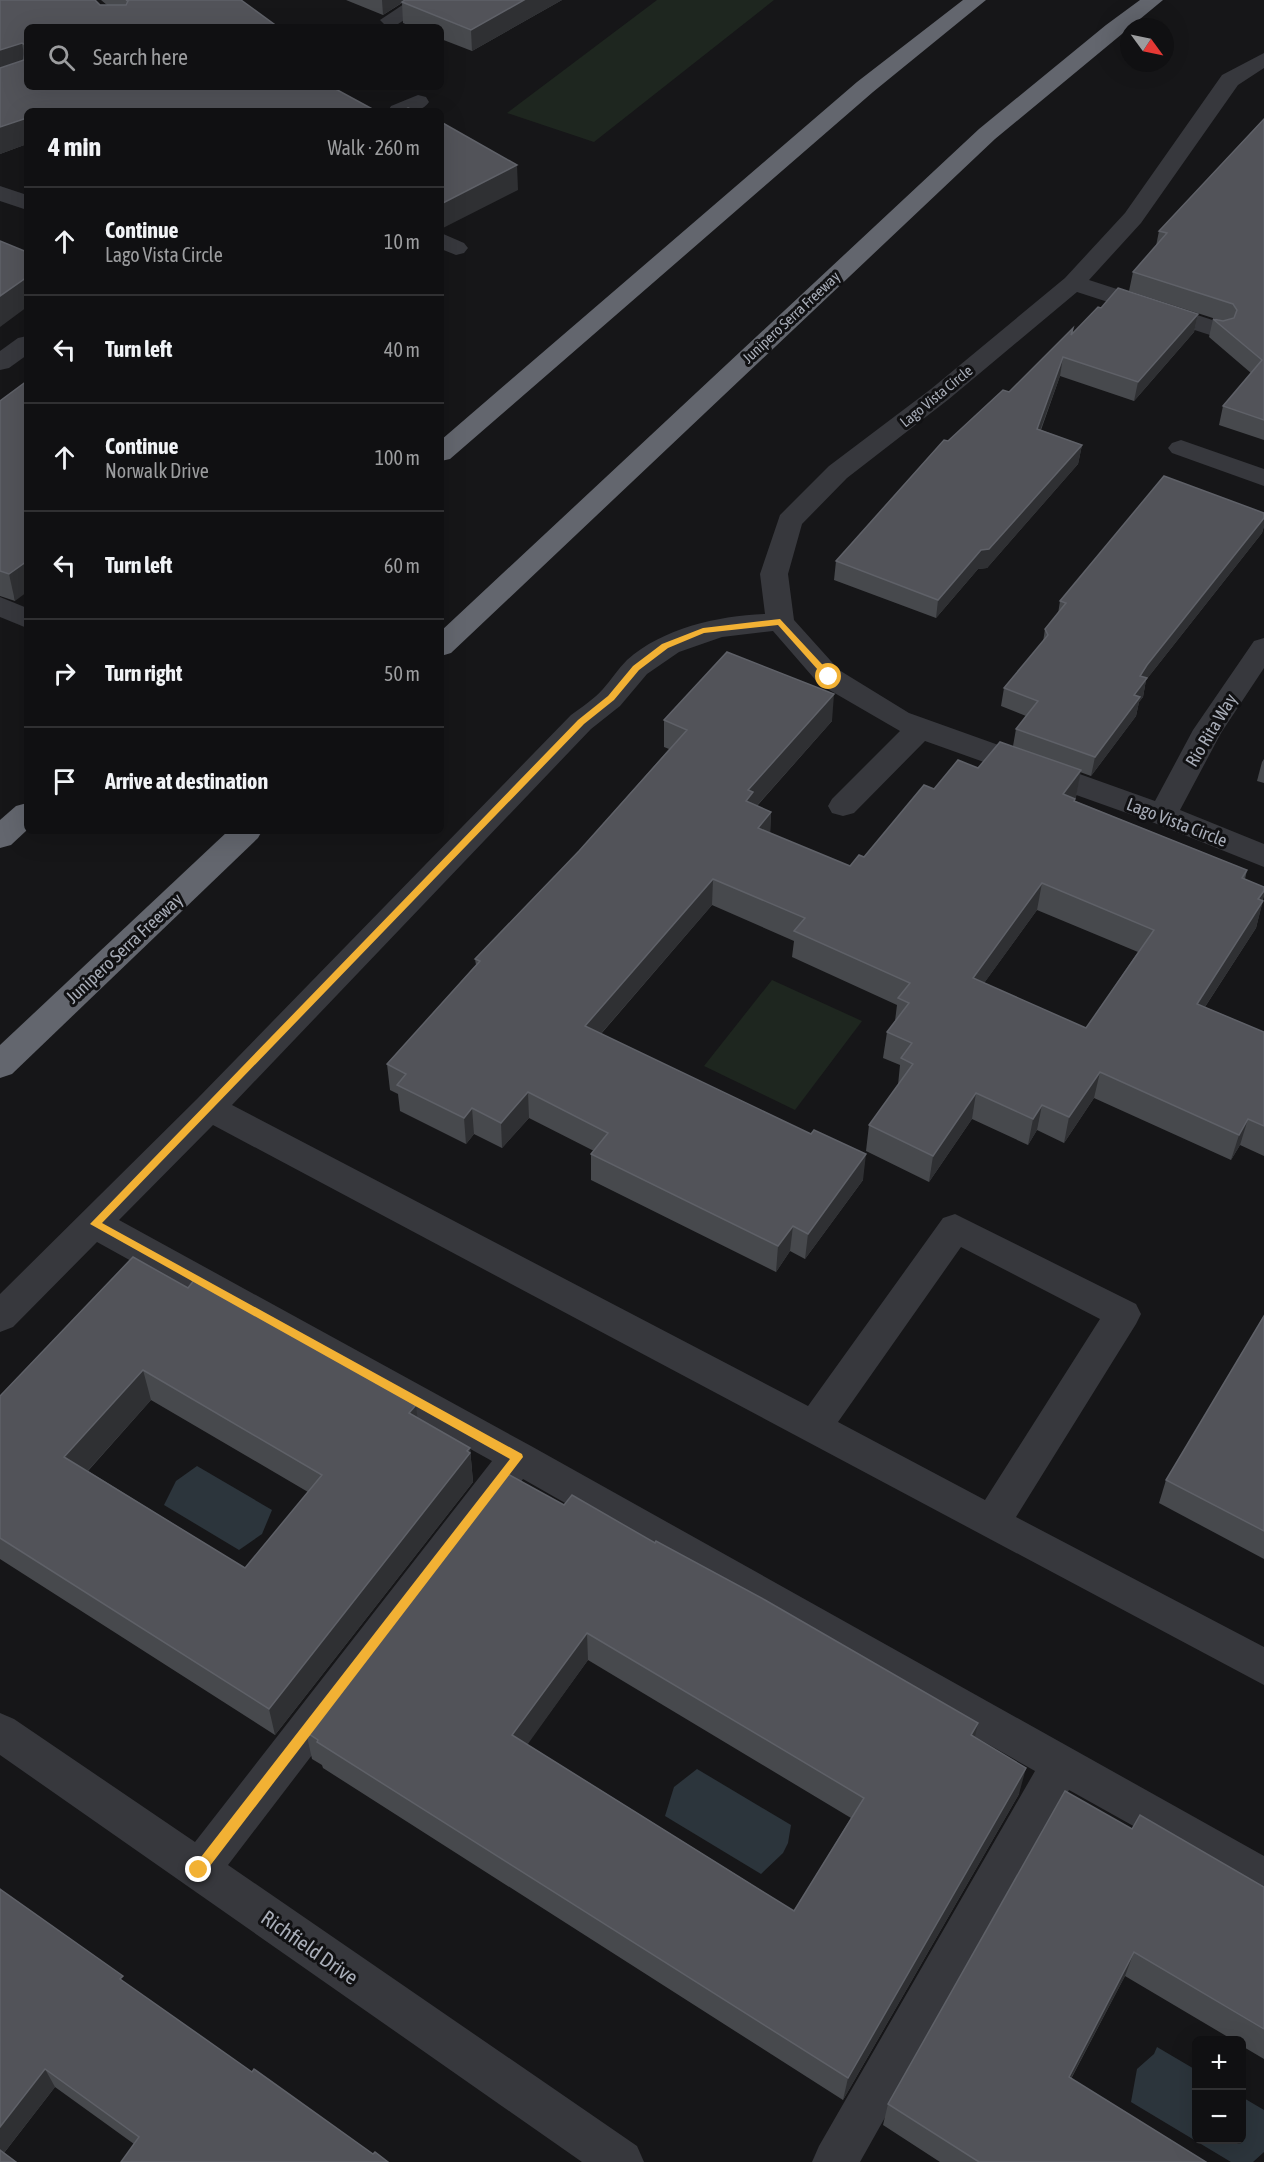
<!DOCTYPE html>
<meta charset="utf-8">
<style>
body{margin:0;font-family:"Asap Condensed",sans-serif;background:#1e1e20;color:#f1f3f6}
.controls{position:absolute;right:18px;bottom:18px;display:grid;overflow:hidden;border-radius:9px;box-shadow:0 6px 24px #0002}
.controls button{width:54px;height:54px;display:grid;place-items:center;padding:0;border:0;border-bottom:2px solid #303032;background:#101012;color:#f1f3f6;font:30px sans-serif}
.compass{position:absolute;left:1120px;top:18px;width:54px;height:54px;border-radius:50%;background:#101012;box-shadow:0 6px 24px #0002;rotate:123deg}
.stop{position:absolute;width:18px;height:18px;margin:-14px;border:4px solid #f2b134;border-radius:50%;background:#fff}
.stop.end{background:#f2b134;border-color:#fff;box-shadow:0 2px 6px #0008}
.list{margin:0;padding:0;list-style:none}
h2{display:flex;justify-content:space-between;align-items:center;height:78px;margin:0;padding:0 24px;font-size:26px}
h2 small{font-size:20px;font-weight:400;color:#9c9d9f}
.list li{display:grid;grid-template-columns:39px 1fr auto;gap:18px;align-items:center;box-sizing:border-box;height:108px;padding:0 24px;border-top:2px solid #303032}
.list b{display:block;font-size:22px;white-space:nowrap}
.list p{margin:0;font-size:20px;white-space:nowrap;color:#9c9d9f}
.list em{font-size:20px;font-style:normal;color:#9c9d9f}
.icon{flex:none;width:33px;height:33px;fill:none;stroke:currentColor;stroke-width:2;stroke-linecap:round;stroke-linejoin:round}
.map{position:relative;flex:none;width:1264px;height:2162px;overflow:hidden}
.search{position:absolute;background:#101012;box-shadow:0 6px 24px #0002;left:24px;top:24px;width:420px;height:66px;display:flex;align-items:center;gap:15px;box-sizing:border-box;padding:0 21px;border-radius:9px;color:#9c9d9f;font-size:22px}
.panel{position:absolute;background:#101012;box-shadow:0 6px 24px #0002;left:24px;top:108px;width:420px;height:726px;border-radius:9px}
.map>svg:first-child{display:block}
.green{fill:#1e261f}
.water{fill:#2c353c}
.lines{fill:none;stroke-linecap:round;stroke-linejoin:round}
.minor{fill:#37383d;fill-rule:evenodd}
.highway{fill:#63666e;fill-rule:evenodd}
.wall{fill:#47494d;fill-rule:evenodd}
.shaded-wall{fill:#2f3033}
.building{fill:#525359;stroke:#5f6168;stroke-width:1.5;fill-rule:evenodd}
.route{fill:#f2b134}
.labels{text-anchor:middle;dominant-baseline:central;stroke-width:6;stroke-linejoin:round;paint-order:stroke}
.far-street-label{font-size:15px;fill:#a8adb8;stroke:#111113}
.street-label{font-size:18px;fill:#a8adb8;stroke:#111113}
.near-street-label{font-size:21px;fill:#a8adb8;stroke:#111113}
</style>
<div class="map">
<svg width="1264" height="2162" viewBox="0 0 1264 2162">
<rect width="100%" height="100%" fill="#161618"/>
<g class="green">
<polygon points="657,0 774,0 594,142 507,113"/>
<polygon points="772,980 862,1021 795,1110 704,1066"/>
</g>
<g class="water">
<polygon points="197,1466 272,1510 262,1534 239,1550 164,1505 176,1481"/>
<polygon points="697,1769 791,1825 788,1843 783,1853 761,1874 665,1816 674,1787"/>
<polygon points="1157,2047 1196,2070 1196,2140 1242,2140 1242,2097 1264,2110 1264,2152 1253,2162 1231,2162 1131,2102 1137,2069 1154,2054"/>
</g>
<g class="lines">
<g class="minor">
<polygon points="410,0 435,0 398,24 384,24 380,20"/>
<path d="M1264,53V68L1238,85L1141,223L1089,280L1228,325L1231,330L1228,335L1219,337L1210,335L1077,292L949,399L847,478L802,524L788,574L794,620L839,670L909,713L1155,801L1193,730L1254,641L1264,638V668L1221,733L1180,810L1264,844V867L1152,822L925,741L854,813L843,816L832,813L828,806L832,799L900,731L819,684L773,631L722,637L679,652L647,674L620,706L591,729L232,1105L808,1406L943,1218L955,1214L1136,1304L1141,1314L1136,1324L1016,1517L1264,1647V1685L213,1125L119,1220L531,1446L1264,1856V1899L1069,1790L860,2162H812L819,2146L1035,1771L523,1479L228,1865L637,2146L644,2162H582L0,1755V1713L14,1719L195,1842L492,1461L97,1242L13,1327L0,1332V1294L197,1099L571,715C582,707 594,699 603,689C611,680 618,669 627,660C663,628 718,616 765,614L760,574L780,515L829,466L931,389L1065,278L1125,213L1222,75ZM961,1247L1100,1319L985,1500L838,1422Z"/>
<path d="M418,95L426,97L429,102C420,115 402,111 388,111L391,106Z"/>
<polygon points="0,186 27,195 27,210 0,201"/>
<polygon points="441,233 464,243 468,248 464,253 456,255 441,249"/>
<polygon points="27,336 27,355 9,368 0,370 0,351 18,338"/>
<polygon points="1181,440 1264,469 1264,486 1172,453 1168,448 1172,443"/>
<polygon points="0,597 27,608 27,628 0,617"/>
</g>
<g class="highway">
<polygon points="963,0 986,0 873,92 450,459 441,461 441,440 857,82"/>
<polygon points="1140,0 1163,0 995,139 451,653 441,656 441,631 979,129 1106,25"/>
<polygon points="27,803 27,830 11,845 0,848 0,820 16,806"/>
<polygon points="228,831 262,831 258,838 12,1074 0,1078 0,1045"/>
</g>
</g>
<g class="wall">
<polygon points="0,0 107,5 101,0 241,0 27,111 27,144 0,154"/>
<polygon points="346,0 562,0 472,51 441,39 441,27 412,27 403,23 402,3 383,15"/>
<polygon points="1264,119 1264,440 1219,425 1223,406 1251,373 1209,337 1213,319 1219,320 1129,291 1133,272 1156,246 1159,231"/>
<polygon points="1101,308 1198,314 1194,332 1134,401 1060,376 1041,430 1082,445 1078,464 987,568 978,569 936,618 834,580 836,561 948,441 1009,392 1073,328 1073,333"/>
<polygon points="0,401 15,601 0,596"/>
<path d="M1264,513V526L1262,533L1146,680L1143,697L1139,702L1136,716L1091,776L1080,772L1076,797L1075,799V801L1247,870L1245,879L1264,887V895L1256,928L1205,1007L1264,1032V1156L1240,1145L1231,1160L1094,1098L1064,1143L1037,1130L1028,1145L972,1119L929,1182L866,1151L869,1125L898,1085L900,1065L883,1058L887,1032L895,1021L897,1005L792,957L794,941L712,905L601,1034L863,1180L805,1259L790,1251L776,1272L591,1180V1154L594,1151L529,1118L502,1148L474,1134L466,1144L400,1111L398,1094L390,1090L387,1064L476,965L475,959L579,851L669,749L664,747V720L832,721L757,806L771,812L770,833L850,866L864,857L934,789L978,768L1013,746L1016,729L1026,716L1001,706L1004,688L1043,642L1045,629L1058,614L1060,601ZM1037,910L1138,952L1086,1028L984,983Z"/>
<polygon points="1264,759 1264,783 1257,781 1262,762"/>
<path d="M188,1288L470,1448L473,1482L275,1735L0,1559V1396ZM151,1400L308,1492L245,1568L88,1471Z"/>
<polygon points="1264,1316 1264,1559 1159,1503 1166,1480"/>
<path d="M564,1505L975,1738L1019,1794L843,2100L323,1768L322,1765L312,1759L306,1732ZM588,1660L851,1818L794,1911L527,1744Z"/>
<polygon points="1132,1829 1264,1887 1264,2059 1242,2046 1242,2040 1233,2040 1125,1976 1071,2079 1206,2162 940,2162 883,2125 888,2104"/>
<polygon points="0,1889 126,1984 252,2072 373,2154 134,2144 55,2087 4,2153 0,2162"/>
</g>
<g class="shaded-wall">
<polygon points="382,0 406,0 383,15"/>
<polygon points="524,0 562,0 472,51 471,30"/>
<polygon points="22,43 26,67 0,76 0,50"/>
<polygon points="27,118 27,144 0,154 0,127"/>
<polygon points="517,165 518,190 441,229 441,204"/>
<polygon points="27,277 27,307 0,327 0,296"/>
<polygon points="1198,314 1194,332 1134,401 1138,382"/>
<polygon points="1063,357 1060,376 1034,447 1037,429"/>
<polygon points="1082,445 1078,464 987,568 978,569 936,618 938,600 981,550"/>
<polygon points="1264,518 1264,526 1262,533 1146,680 1143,697 1139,702 1136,716 1091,776 1095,757 1134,695 1140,676 1147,665"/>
<polygon points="27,561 27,592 15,601 9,574"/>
<polygon points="834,694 832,721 753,810 746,801 748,790"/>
<polygon points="1081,770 1076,797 1058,820 1063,794"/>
<polygon points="771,812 770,838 758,828"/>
<polygon points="713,879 712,905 585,1052 585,1026"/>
<polygon points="1042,883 1037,910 969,1004 973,978"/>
<polygon points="1264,891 1264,895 1261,904 1263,901 1256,928 1190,1030 1197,1004"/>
<polygon points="1100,1072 1094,1098 1064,1143 1069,1117"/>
<polygon points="528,1092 529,1118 502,1148 501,1123"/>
<polygon points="976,1093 972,1119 929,1182 933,1156"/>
<polygon points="1042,1105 1037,1130 1028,1145 1033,1119"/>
<polygon points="472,1108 474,1134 466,1144 464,1118"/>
<polygon points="1248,1119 1240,1145 1231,1160 1239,1135"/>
<polygon points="866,1154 863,1180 805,1259 808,1234"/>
<polygon points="793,1226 790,1251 776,1272 778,1246"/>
<polygon points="143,1370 151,1400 74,1486 64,1457"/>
<polygon points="416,1405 419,1434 409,1413"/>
<polygon points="470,1448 473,1482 275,1735 269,1709"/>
<polygon points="587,1633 588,1660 515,1762 512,1735"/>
<polygon points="978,1723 972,1750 971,1735"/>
<polygon points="1026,1768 1019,1794 843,2100 848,2078"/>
<polygon points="1134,1952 1125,1976 1060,2099 1069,2077"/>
<polygon points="45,2069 55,2087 0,2158 0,2127"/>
</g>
<g class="building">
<polygon points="0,0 95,0 100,5 126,5 128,1 126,0 241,0 278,27 27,27 27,87 332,87 376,111 27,111 27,118 0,127 0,68 24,60 25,45 22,43 0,50"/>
<polygon points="405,0 524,0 471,30 402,2"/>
<polygon points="408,108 415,111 418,109 421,111 402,111"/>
<polygon points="1264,119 1264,420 1223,406 1262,360 1213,319 1223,321 1234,318 1237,310 1233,304 1133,272 1167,233 1159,231"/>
<polygon points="441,122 517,165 441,204"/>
<polygon points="0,241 27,252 27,277 0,296"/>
<polygon points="1118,288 1198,314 1138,382 1063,357 1037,429 1082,445 989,549 981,550 938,600 836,561 944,440 948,441 1003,390 1009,392 1073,328 1071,335 1098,307 1101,308"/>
<polygon points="27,381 27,561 9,574 0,571 0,401"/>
<polygon points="1164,476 1264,513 1264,518 1147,665 1140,676 1147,678 1134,695 1140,697 1095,757 1016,729 1038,701 1004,688 1048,635 1045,629 1066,603 1060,601"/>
<path d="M727,652L834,694L748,790L753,792L746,801L771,812L758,828L850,866L859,855L864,857L924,785L934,789L958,760L978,768L1000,742L1081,770L1063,794L1075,799L1074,801L1247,870L1242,878L1264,887V891L1258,899L1263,901L1197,1004L1264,1032V1126L1248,1119L1239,1135L1100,1072L1069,1117L1042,1105L1033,1119L976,1093L933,1156L869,1125L913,1064L901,1058L912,1043L887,1032L909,1003L898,998L910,983L794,931L805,918L713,879L585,1026L811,1134L814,1130L866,1154L808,1234L793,1226L778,1246L591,1154L608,1133L528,1092L501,1123L472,1108L464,1118L397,1085L406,1074L387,1064L480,961L475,959L579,851L687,730L664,720ZM1042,883L1154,930L1086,1028L973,978Z"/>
<path d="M133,1257L188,1288L194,1280L416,1405L409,1413L470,1448L467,1451L470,1453L269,1709L0,1538V1396ZM143,1370L322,1475L245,1568L64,1457Z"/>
<polygon points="1264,1316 1264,1531 1166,1480"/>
<path d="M506,1473L564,1505L572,1495L655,1543L656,1541L765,1600L978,1723L971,1735L1026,1768L848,2078L317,1742L318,1740L306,1732ZM587,1633L864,1798L794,1911L512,1735Z"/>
<polygon points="1065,1791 1132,1829 1140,1815 1264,1887 1264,2029 1134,1952 1069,2077 1206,2162 979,2162 888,2104"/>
<polygon points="0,1889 123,1976 120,1979 252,2072 254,2069 373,2154 375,2152 388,2162 121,2162 139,2137 45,2069 0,2127"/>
<polygon points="0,2150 16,2162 0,2162"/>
</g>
<polygon class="route" points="780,619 832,675 832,679 826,679 778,625 704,633 668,648 639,670 614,700 584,724 102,1223 522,1454 523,1457 203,1875 194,1875 194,1866 510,1459 90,1224 578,720 608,696 633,666 662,644 703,628"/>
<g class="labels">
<g class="far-street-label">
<text transform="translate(791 317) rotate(-43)">Junipero Serra Freeway</text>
<text transform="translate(936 396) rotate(-39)">Lago Vista Circle</text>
</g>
<g class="street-label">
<text transform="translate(1211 730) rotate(-59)">Rio Rita Way</text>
<text transform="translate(1177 822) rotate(21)">Lago Vista Circle</text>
<text transform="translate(124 948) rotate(-43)">Junipero Serra Freeway</text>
</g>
<g class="near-street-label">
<text transform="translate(310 1947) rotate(35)">Richfield Drive</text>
</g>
</g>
</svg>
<div class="controls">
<button>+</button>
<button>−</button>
</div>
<svg class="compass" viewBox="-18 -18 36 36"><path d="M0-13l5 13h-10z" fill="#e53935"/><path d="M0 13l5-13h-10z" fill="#9c9d9f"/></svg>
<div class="stop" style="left:829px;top:677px"></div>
<div class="stop end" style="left:199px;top:1870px"></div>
<div class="search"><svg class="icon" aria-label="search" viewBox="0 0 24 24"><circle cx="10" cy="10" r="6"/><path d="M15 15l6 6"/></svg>Search here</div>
<section class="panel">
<h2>4 min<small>Walk · 260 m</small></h2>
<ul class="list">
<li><svg class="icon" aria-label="ahead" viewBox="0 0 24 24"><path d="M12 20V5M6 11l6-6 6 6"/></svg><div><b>Continue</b><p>Lago Vista Circle</p></div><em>10 m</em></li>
<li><svg class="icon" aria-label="left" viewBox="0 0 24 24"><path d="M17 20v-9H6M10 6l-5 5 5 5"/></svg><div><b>Turn left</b></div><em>40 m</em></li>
<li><svg class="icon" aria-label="ahead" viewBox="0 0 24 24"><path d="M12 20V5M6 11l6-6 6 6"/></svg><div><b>Continue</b><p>Norwalk Drive</p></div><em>100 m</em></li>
<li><svg class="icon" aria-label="left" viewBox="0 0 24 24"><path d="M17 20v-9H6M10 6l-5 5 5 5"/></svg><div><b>Turn left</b></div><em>60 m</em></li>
<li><svg class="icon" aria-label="right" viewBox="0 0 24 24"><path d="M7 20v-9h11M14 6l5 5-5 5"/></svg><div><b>Turn right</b></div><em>50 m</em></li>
<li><svg class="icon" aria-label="arrive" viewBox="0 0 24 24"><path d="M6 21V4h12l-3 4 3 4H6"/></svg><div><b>Arrive at destination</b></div></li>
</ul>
</section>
</div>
